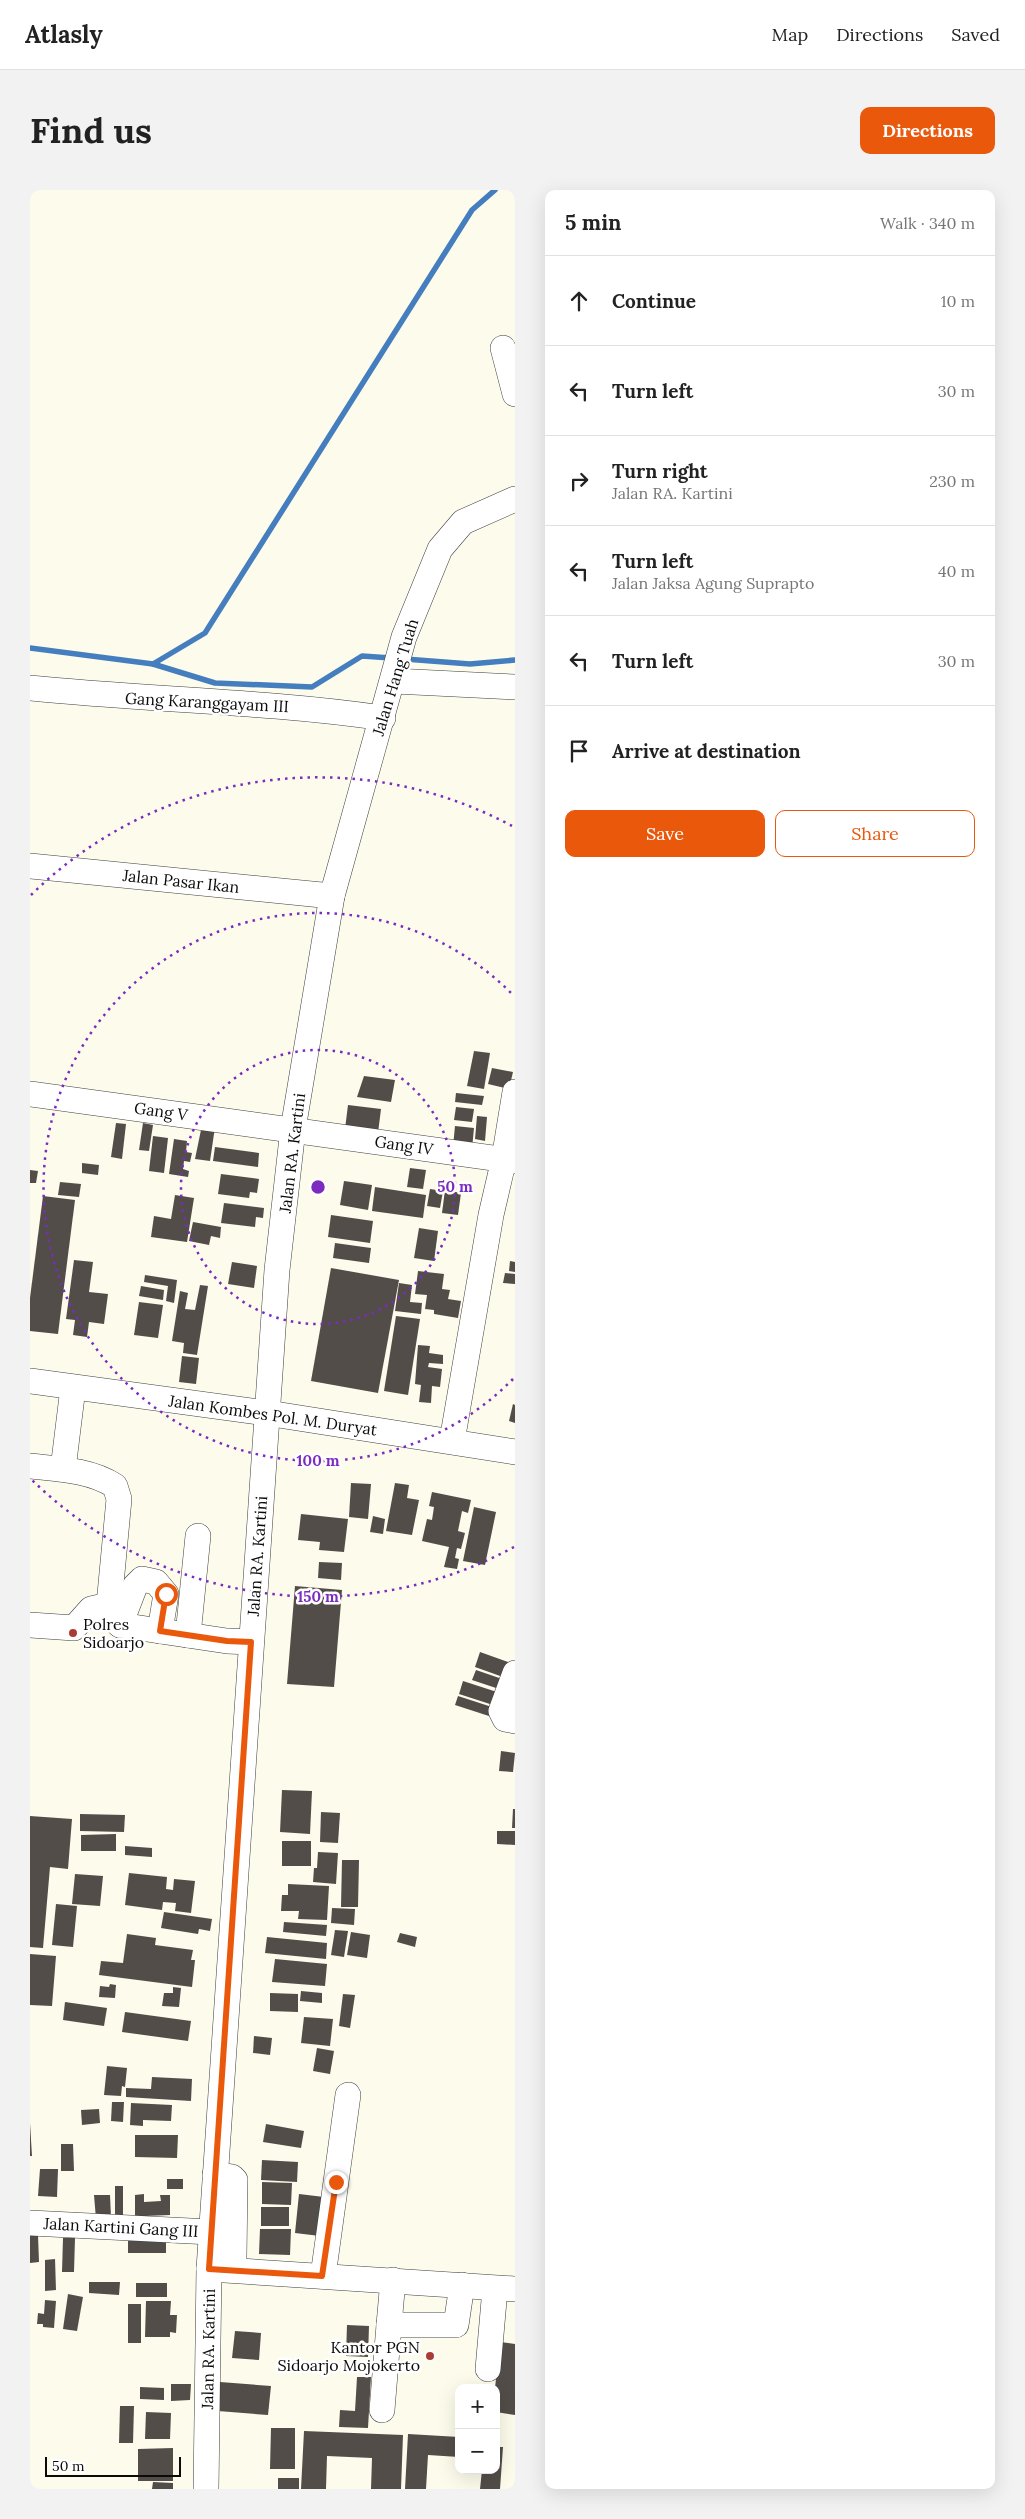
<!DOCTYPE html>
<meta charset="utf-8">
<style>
body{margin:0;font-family:Lora,serif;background:#f2f2f2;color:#222}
.controls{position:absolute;right:15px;bottom:15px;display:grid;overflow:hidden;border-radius:10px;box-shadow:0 5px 20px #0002}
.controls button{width:45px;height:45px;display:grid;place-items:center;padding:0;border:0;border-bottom:1px solid #e0e0e0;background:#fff;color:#222;font:25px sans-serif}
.scale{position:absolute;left:15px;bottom:12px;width:136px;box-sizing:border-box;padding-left:5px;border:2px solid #0b0b0b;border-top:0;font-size:14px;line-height:18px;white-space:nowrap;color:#0b0b0b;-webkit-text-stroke:4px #fff;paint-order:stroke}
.stop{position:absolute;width:15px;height:15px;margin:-11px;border:4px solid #ea580c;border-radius:50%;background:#fff}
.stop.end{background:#ea580c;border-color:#fff;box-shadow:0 1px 5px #0008}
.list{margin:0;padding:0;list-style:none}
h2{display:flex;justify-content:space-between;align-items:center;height:65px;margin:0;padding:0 20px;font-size:21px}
h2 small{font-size:16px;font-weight:400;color:#767676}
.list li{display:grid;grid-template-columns:32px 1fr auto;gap:15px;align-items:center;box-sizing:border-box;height:90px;padding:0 20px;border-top:1px solid #e0e0e0}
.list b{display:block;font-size:19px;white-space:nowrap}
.list p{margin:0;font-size:16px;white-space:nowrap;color:#767676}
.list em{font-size:16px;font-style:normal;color:#767676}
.actions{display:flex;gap:10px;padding:15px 20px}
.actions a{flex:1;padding:11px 0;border:1px solid #ea580c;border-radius:10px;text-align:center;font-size:18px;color:#ea580c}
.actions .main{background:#ea580c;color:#fff}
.icon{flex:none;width:28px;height:28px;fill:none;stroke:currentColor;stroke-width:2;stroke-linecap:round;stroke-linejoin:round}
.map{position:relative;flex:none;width:485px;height:2299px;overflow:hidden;border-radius:10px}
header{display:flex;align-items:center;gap:30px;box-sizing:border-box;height:70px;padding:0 25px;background:#fff;border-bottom:1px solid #e0e0e0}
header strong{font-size:24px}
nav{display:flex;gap:28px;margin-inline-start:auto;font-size:18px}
.intro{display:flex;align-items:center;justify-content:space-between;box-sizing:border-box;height:120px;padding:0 30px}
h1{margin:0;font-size:35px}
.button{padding:12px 22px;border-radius:10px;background:#ea580c;color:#fff;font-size:18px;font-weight:700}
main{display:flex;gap:30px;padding:0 30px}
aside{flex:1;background:#fff;border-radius:10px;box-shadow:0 5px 20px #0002}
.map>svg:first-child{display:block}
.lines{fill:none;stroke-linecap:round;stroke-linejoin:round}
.stream{stroke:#447ebe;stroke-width:5.5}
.building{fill:#524d48}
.minor-casing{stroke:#3e3e3e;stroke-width:26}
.minor{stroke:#fff;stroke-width:25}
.route{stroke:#ea580c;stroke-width:6}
.ring{fill:none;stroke:#7b2cbf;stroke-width:2.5;stroke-dasharray:2.5 5}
.poi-dot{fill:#ab3c33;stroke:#fff;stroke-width:2}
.labels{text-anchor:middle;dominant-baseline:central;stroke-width:5;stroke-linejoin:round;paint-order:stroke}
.street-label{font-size:16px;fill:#0b0b0b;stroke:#fff}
.poi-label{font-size:16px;fill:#0b0b0b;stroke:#fff;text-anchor:start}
.centre{fill:#7b2cbf;stroke:#fff;stroke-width:2.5}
.ring-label{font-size:15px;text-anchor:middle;font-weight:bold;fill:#7b2cbf;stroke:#fff;stroke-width:5;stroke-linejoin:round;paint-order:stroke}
</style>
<header>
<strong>Atlasly</strong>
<nav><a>Map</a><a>Directions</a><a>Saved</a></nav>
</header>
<div class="intro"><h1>Find us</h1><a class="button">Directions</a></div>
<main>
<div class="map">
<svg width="485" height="2299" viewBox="0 0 485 2299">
<rect width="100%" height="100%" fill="#fdfbeb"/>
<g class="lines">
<g class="stream">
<polyline points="0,458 123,474 175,443 442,20 465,0"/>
<polyline points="375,469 440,474 485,470"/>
<polyline points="123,474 185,493 282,497 332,466 361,468"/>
</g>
</g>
<g class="building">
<polygon points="444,861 460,863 454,899 437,896"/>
<polygon points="462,878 483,882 479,899 458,894"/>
<polygon points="334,886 365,890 361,912 327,907"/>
<polygon points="426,903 454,906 452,915 425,912"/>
<polygon points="318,915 351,919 348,943 315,939"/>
<polygon points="426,917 444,919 442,932 424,930"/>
<polygon points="447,926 457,927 455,951 445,949"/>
<polygon points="86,933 96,934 92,969 81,967"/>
<polygon points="113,933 123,935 119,961 109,960"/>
<polygon points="172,935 185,937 180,971 165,969"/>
<polygon points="425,936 444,938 442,959 423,957"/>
<polygon points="123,946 138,948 134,983 119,981"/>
<polygon points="144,949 157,951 156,962 162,963 160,972 154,971 153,979 159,981 158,987 139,984"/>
<polygon points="185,957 229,963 228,977 183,971"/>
<polygon points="52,973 69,975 68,985 52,983"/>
<polygon points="380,978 396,980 393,999 377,997"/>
<polygon points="0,980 8,981 6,993 0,993"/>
<polygon points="191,984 229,989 227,1003 220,1002 219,1008 188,1004"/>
<polygon points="314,991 342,995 338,1020 310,1015"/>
<polygon points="30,992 51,994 49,1007 28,1005"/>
<polygon points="345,997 396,1005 393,1028 342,1021"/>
<polygon points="400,999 413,1001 410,1018 397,1016"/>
<polygon points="415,1000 431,1003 428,1025 412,1023"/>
<polygon points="145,1005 164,1008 157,1052 121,1047 124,1026 141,1029"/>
<polygon points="13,1006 45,1010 28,1144 0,1141 0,1108"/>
<polygon points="194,1013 234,1018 233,1028 226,1027 225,1037 191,1033"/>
<polygon points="301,1025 343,1031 340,1053 298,1047"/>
<polygon points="163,1032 191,1037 190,1048 181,1046 179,1055 159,1051"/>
<polygon points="389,1038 408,1041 404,1071 384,1068"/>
<polygon points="305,1053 341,1058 339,1073 303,1068"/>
<polygon points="44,1070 63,1072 59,1102 78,1104 74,1134 59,1132 57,1147 43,1145 45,1130 36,1129"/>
<polygon points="480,1071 485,1072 485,1082 479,1081"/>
<polygon points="202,1072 227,1076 224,1098 198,1094"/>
<polygon points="301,1078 369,1090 348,1203 281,1191"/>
<polygon points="388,1081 414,1084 412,1099 420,1100 418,1109 431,1111 428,1128 404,1124 404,1120 395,1119 397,1105 385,1104"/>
<polygon points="475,1083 485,1084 485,1094 473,1093"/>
<polygon points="115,1085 147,1090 144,1113 136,1111 138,1096 114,1092"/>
<polygon points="369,1093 382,1095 380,1112 392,1113 391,1124 365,1121"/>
<polygon points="170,1095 178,1096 167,1165 153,1163 154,1153 142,1151 150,1101 158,1103 155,1119 165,1120"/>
<polygon points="111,1096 134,1100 133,1110 109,1106"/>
<polygon points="109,1112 133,1115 128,1148 104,1145"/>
<polygon points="366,1126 390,1129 378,1205 354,1201"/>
<polygon points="388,1155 400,1156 399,1163 413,1165 413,1174 399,1173 398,1177 412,1179 410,1197 402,1196 401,1213 389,1212 391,1195 385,1194"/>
<polygon points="152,1166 169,1168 166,1194 149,1192"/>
<polygon points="483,1214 485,1215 485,1233 479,1231"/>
<polygon points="321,1293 341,1294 338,1329 319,1327"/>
<polygon points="365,1293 379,1295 377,1308 389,1310 382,1345 356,1341"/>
<polygon points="402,1302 441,1310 438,1323 432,1321 428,1341 435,1343 431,1359 427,1358 425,1368 429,1369 427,1379 414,1377 419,1357 392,1351 397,1329 402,1330 404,1317 399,1316"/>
<polygon points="444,1317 466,1322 455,1375 433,1371"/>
<polygon points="271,1324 318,1329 314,1362 289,1360 290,1352 268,1350"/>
<polygon points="343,1326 355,1329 353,1344 340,1342"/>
<polygon points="289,1372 312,1373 311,1390 288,1388"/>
<polygon points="265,1396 312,1400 304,1497 257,1494"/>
<polygon points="450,1462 478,1472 473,1487 445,1477"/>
<polygon points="446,1480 475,1490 472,1500 442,1490"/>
<polygon points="433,1491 470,1503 466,1516 429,1504"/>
<polygon points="428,1506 465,1518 462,1527 425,1515"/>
<polygon points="471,1561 485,1563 483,1582 469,1581"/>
<polygon points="252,1600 282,1601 280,1644 250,1642"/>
<polygon points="483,1619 485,1619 485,1638 482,1638"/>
<polygon points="291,1622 310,1623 308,1653 290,1652"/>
<polygon points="50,1624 95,1625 94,1642 50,1641"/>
<polygon points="0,1626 42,1629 38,1679 20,1677 13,1758 0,1757"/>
<polygon points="467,1641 485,1641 485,1655 467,1654"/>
<polygon points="86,1644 86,1661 51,1661 51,1645"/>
<rect x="252" y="1651" width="29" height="25"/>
<polygon points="95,1656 122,1658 122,1667 95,1665"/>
<polygon points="288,1662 308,1663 306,1694 283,1692 284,1678 287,1678"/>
<polygon points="312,1670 329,1670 328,1717 311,1717"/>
<polygon points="99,1683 137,1687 136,1699 143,1700 144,1689 165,1691 161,1723 145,1721 146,1713 133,1712 132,1720 95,1715"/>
<polygon points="45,1684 73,1686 70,1716 42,1714"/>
<polygon points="258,1694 299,1696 297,1730 268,1729 269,1721 251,1721 252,1705 258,1705"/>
<polygon points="26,1714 47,1716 43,1757 22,1755"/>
<polygon points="302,1718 325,1719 324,1735 301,1733"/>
<polygon points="134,1722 182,1729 180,1741 169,1739 168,1744 131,1738"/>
<polygon points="254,1732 297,1735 296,1746 253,1742"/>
<polygon points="305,1740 318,1741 314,1767 301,1765"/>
<polygon points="321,1742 340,1745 337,1768 317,1765"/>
<polygon points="370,1743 387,1747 385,1757 367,1752"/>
<polygon points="97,1744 126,1748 125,1755 163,1760 161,1770 165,1770 162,1797 69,1785 71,1771 93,1773"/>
<polygon points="237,1747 297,1753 296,1769 235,1763"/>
<polygon points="0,1764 26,1766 22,1816 0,1815"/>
<polygon points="245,1769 297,1774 295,1796 242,1792"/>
<polygon points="80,1794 86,1795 85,1808 69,1807 70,1796 79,1797"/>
<polygon points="143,1797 151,1798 149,1817 132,1816 134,1803 143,1803"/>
<polygon points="271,1801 292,1803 292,1813 270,1811"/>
<polygon points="240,1803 268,1804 268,1822 240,1821"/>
<polygon points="313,1804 325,1805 320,1838 309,1836"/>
<polygon points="35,1812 77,1818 74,1836 33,1830"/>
<polygon points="95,1822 161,1831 158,1851 92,1842"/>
<polygon points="274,1827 303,1829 300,1856 271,1853"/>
<polygon points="224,1846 242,1848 240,1865 223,1863"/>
<polygon points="287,1858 304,1861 300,1884 283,1881"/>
<polygon points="77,1876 97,1878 95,1897 92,1896 91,1906 74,1905"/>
<polygon points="122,1887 162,1889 161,1911 96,1907 96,1898 121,1899"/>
<polygon points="82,1912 94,1912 93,1932 81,1931"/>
<polygon points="101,1913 142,1915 141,1931 113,1930 113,1936 100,1935"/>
<polygon points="69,1919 70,1933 52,1935 51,1920"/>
<polygon points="0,1933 2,1966 0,1966"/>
<polygon points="236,1934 274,1941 271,1958 233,1952"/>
<polygon points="105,1945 148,1945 147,1968 105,1967"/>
<polygon points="31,1954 43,1954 44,1981 31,1981"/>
<polygon points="232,1970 268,1972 267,1992 231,1990"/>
<polygon points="10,1979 28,1979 27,2007 8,2006"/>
<rect x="137" y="1989" width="16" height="10"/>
<polygon points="232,1992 262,1993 261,2015 232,2014"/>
<rect x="85" y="1996" width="8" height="31"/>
<polygon points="114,2004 114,2012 131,2011 130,2005 140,2005 140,2025 115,2026 115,2031 105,2031 105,2005"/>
<polygon points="269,2004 294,2007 290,2046 265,2043"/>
<polygon points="64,2005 80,2005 81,2027 66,2029"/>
<rect x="231" y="2017" width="28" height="19"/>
<polygon points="230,2039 261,2039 260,2065 229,2064"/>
<polygon points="0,2045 8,2045 9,2072 0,2073"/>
<rect x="98" y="2045" width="38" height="18"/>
<polygon points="33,2048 45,2048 44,2082 32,2082"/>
<polygon points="25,2069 26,2100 15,2101 15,2070"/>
<polygon points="59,2092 90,2092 89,2105 59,2103"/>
<rect x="106" y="2093" width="31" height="14"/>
<polygon points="38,2104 53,2107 47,2141 33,2139"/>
<polygon points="15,2110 26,2111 24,2138 13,2137 13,2134 7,2134 8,2123 14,2124"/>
<polygon points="116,2111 141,2111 140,2125 147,2125 146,2143 140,2142 140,2147 115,2147"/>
<rect x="98" y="2114" width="13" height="39"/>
<polygon points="317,2135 339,2136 338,2167 316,2166"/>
<polygon points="205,2141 231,2143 229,2170 202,2168"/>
<polygon points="470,2152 485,2154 485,2225 466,2222 465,2198"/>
<polygon points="327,2187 341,2187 338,2238 309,2237 310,2220 325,2221"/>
<polygon points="190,2192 241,2196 238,2225 188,2221"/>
<polygon points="141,2194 161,2194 160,2210 141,2211"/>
<polygon points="110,2197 134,2198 134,2210 110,2209"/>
<polygon points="90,2216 104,2216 103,2253 89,2253"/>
<polygon points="116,2222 141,2223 140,2249 115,2249"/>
<polygon points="241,2238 265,2238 265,2279 240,2279"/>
<polygon points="274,2241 373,2245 371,2299 341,2299 342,2268 297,2266 296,2299 271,2299"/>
<polygon points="378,2244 429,2247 429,2267 398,2265 396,2299 375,2299"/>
<polygon points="466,2257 473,2257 470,2299 450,2299 452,2280 466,2280"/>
<polygon points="143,2258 143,2291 108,2291 108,2259"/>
<rect x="248" y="2288" width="21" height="11"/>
<polygon points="123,2292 143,2293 143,2299 122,2299"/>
</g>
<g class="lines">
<g class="minor-casing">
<g id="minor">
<polyline points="473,158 485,204"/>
<polyline points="364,491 485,497"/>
<path d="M0,498C118,510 236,511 353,528"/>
<polyline points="0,676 302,706"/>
<polyline points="0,904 485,971"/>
<polyline points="0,1191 237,1223 485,1262"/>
<polyline points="422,1251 461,1025 474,969 485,902"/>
<path d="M0,1276C29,1279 61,1280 85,1296L89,1309L79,1415L82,1428L90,1435L197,1451L221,1452"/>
<polyline points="33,1279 43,1198"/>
<polyline points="0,1435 44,1438 61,1419 79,1415"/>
<polyline points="90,1435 105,1396 112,1389 126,1392 136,1404 130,1441"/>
<polyline points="158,1445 168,1346"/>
<polyline points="485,1483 471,1521 475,1529 485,1531"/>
<polyline points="185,1985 202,1987 205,1990 204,2067"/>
<polyline points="0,2033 181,2042"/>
<polyline points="179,2079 485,2099"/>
<polyline points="293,2086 318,1905"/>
<polyline points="359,2135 363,2090"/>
<polyline points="458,2179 465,2099"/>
<polyline points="352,2220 359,2135 426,2135 432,2095"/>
<polyline points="176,2299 179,2079 247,1080 263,939 302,706 374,447 410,359 433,332 485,309"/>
</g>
</g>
<use href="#minor" class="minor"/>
</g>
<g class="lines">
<polyline class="route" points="136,1404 130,1441 197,1451 221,1452 179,2079 292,2086 306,1992"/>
</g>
<g class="ring">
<circle cx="288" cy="997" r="137"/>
<path d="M483 1189A274 274 0 1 1 483 805"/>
<path d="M484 1357A410 410 0 0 1 1 1289M1 705A410 410 0 0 1 484 637"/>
</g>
<g class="poi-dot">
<circle cx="43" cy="1443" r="5"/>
<circle cx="400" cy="2166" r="5"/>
</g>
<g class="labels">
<g class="street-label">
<text transform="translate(365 487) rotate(-73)">Jalan Hang Tuah</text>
<text transform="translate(177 512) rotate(3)">Gang Karanggayam III</text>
<text transform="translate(151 691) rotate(6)">Jalan Pasar Ikan</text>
<text transform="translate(131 921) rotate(8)">Gang V</text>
<text transform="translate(374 955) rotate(8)">Gang IV</text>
<text transform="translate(262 963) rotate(-83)">Jalan RA. Kartini</text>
<text transform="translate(243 1225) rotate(8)">Jalan Kombes Pol. M. Duryat</text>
<text transform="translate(227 1366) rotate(-86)">Jalan RA. Kartini</text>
<text transform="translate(91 2037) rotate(3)">Jalan Kartini Gang III</text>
<text transform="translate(178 2159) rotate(-89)">Jalan RA. Kartini</text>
</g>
<g class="poi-label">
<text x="53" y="1434">Polres<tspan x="53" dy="18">Sidoarjo</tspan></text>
<text x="390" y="2157" text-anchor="end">Kantor PGN<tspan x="390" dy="18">Sidoarjo Mojokerto</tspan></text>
</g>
</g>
<circle cx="288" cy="997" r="8" class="centre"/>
<g class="ring-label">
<text x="425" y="1002">50 m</text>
<text x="288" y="1276">100 m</text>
<text x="288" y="1412">150 m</text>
</g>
</svg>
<div class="controls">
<button>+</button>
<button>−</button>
</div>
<div class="scale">50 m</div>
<div class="stop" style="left:136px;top:1404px"></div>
<div class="stop end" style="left:306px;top:1992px"></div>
</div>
<aside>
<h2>5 min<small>Walk · 340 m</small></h2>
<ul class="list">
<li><svg class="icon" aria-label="ahead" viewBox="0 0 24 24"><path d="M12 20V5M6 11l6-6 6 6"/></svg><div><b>Continue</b></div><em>10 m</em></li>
<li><svg class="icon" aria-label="left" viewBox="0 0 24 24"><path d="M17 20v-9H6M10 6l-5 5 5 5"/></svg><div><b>Turn left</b></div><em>30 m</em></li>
<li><svg class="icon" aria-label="right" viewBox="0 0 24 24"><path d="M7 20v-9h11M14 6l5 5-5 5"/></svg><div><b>Turn right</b><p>Jalan RA. Kartini</p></div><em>230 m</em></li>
<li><svg class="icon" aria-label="left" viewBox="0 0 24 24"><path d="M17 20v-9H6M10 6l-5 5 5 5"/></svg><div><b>Turn left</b><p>Jalan Jaksa Agung Suprapto</p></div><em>40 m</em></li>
<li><svg class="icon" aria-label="left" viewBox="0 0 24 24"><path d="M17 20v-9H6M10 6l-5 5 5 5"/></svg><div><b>Turn left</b></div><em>30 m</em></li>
<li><svg class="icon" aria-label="arrive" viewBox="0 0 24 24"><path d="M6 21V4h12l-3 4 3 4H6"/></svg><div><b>Arrive at destination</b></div></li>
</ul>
<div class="actions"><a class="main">Save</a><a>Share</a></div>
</aside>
</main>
